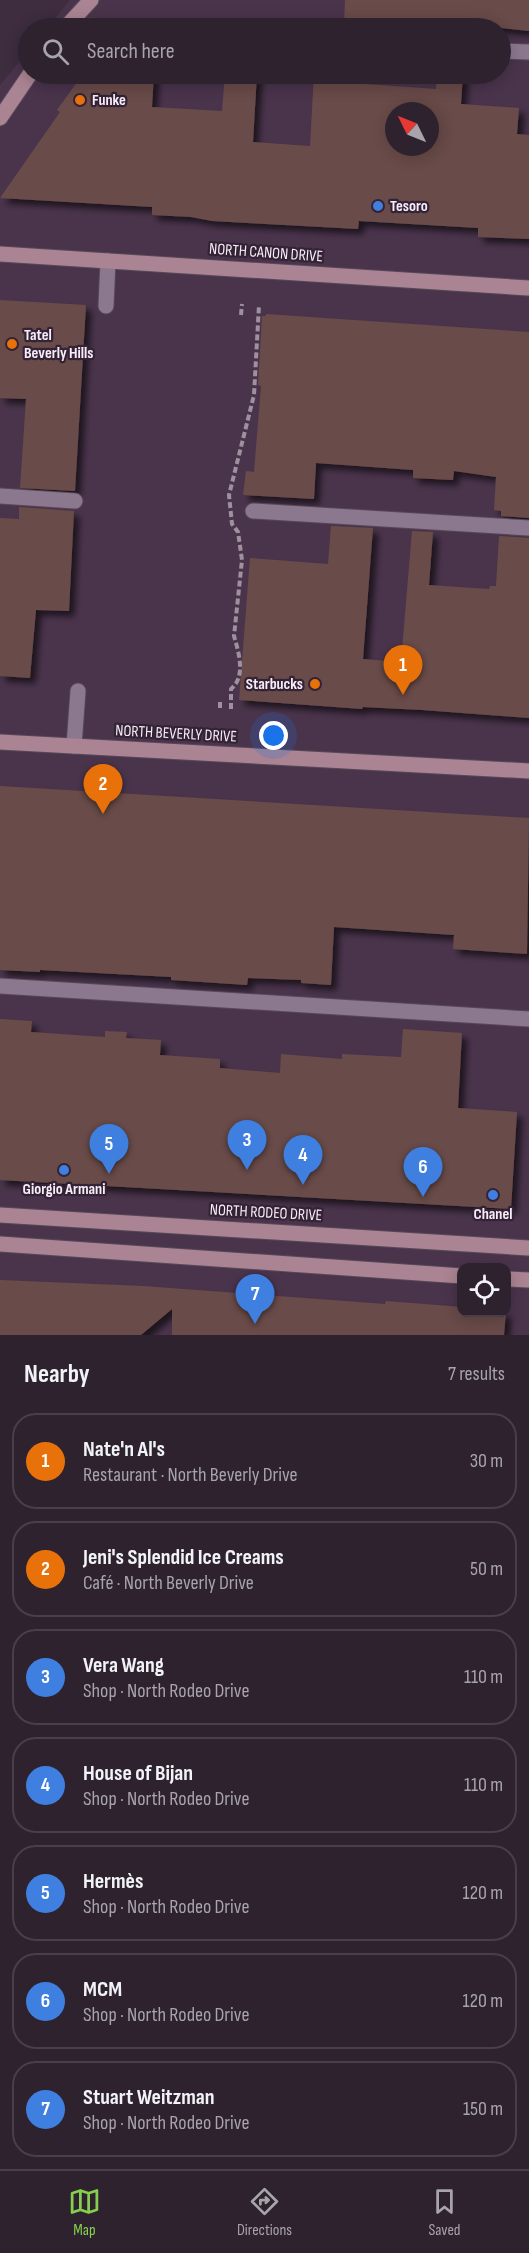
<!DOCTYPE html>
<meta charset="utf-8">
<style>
body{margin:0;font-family:"Sofia Sans Condensed",sans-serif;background:#362a37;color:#f1f3f6}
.controls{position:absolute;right:18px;bottom:18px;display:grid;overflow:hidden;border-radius:12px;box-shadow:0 3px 15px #0003}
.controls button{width:54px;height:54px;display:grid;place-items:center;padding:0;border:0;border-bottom:2px solid #493f4b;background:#2e222f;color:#f1f3f6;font:30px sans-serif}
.compass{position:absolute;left:385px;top:102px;width:54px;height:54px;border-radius:50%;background:#2e222f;box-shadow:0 3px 15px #0003;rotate:313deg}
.you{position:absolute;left:274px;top:736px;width:21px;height:21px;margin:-15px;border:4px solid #fff;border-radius:50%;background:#1a73e8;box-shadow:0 0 0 9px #1a73e833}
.badge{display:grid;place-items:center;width:39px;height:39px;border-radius:50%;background:#84cf4d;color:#fff;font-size:20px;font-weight:700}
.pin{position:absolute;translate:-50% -50px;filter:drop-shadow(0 2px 3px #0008)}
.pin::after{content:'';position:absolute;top:32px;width:21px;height:18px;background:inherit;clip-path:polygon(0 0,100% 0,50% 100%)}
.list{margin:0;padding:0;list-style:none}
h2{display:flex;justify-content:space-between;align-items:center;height:78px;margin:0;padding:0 24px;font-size:26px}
h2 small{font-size:20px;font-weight:400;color:#a7a4aa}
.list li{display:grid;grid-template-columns:39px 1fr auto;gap:18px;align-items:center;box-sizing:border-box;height:96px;margin:0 12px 12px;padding:0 12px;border:2px solid #493f4b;border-radius:24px}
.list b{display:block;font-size:22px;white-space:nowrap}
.list p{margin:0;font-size:20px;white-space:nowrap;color:#a7a4aa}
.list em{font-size:20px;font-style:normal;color:#a7a4aa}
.icon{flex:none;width:33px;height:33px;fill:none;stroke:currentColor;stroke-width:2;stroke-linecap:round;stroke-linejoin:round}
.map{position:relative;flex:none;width:529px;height:1335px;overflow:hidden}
.search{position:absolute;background:#2e222f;box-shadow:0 3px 15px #0003;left:18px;right:18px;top:18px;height:66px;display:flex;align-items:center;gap:15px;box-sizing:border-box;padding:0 21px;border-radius:33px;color:#a7a4aa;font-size:22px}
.sheet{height:834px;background:#2e222f}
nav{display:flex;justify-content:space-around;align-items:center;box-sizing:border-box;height:84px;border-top:2px solid #493f4b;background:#2e222f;font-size:16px;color:#a7a4aa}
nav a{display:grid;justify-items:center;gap:3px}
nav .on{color:#84cf4d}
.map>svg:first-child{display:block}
.built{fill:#4a344c;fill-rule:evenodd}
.building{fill:#694c4a;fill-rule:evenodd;filter:url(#shadow)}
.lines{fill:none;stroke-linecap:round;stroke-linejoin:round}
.lane-casing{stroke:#574958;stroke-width:17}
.secondary-casing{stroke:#574958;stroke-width:17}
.path{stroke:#9e909f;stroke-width:4;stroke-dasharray:6 3;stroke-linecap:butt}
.lane{stroke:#8c788e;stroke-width:15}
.secondary{stroke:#ab8493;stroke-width:15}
.food-dot{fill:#e8710a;stroke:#332335;stroke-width:2}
.shop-dot{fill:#3f7fe0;stroke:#332335;stroke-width:2}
.labels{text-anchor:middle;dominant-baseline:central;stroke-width:4.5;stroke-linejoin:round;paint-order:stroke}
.poi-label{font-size:16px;font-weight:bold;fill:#f7ecf8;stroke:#332335;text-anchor:start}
.street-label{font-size:16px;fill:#f7ecf8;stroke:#332335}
</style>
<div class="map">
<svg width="529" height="1335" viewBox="0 0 529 1335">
<defs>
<filter id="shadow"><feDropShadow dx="5.5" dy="5.5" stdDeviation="3" flood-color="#0009"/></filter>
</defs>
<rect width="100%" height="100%" fill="#3d2d3f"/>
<path class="built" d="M70,0H529V1335H0V85L28,51V74H500V28H47ZM394,111H430V147H394ZM462,1268H506V1312H462Z"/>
<g class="building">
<polygon points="345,0 529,0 529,31 501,28 401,28 344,25"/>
<path d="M83,74H154L152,107L222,111L225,74H257L253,142L310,146L314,74H365V84L436,89L437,74H463L461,104L519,108L517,134L529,135V239L478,237V228L359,221L358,229L212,221L191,217L152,215V207L0,198L60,112L57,110ZM394,111H430V147H394Z"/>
<polygon points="0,300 86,305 75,491 20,488 26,399 0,398"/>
<polygon points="266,314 529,332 529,518 501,516 501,511 494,510 496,477 454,471 453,480 413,478 413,470 316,463 314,499 243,495 246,471 254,472 261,386 258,385 262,316 266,316"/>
<polygon points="19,507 74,511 69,611 36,610 30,678 0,676 0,518 19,519"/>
<polygon points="331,526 373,528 363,659 401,662 412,531 433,532 429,585 489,589 490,586 496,586 499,536 529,538 529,718 422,710 363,707 362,709 239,700 250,558 328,564"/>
<polygon points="0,786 529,818 527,954 453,949 454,935 334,927 331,985 301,983 301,980 248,978 247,985 171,980 171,977 40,970 40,972 0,970"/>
<polygon points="0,1019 32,1021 31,1032 105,1037 105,1031 127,1032 126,1038 161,1040 160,1055 220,1059 220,1068 280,1073 281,1054 342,1059 342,1054 401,1057 403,1029 462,1033 458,1108 517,1112 511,1209 0,1180"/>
<polygon points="0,1280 143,1286 385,1304 386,1301 462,1307 462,1312 506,1312 504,1335 172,1335 172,1309 141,1335 0,1335"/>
</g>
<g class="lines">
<g class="lane-casing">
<g id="lane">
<polyline points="68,25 128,28"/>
<polyline points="500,51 529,52"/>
<polyline points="106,306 108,261"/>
<polyline points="0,496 75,501"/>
<polyline points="253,511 529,528"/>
<polyline points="74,746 78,691"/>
<polyline points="0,986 529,1019"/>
</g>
</g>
<g class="secondary-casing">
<g id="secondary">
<polyline points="65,28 91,0"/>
<polyline points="0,118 30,74"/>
<polyline points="0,254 529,288"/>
<polyline points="0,742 529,771"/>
<polyline points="0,1215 529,1248"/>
<polyline points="0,1244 462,1276"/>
<polyline points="506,1279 529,1280"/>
</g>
</g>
<g class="path">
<polyline points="241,315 242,304"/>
<polyline points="220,708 220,701"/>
<path d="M231,709V689C246,677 239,653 234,636L242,560L238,532L232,524L229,495L254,395L259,305"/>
</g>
<use href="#lane" class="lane"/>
<use href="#secondary" class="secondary"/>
</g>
<g class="food-dot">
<circle cx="80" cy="100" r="6"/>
<circle cx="12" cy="344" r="6"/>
<circle cx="315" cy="684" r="6"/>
</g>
<g class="shop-dot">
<circle cx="378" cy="206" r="6"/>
<circle cx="64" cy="1170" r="6"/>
<circle cx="493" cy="1195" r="6"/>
</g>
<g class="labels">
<g class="poi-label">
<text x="92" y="100">Funke</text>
<text x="390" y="206">Tesoro</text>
<text x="24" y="335">Tatel<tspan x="24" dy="18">Beverly Hills</tspan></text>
<text x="303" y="684" text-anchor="end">Starbucks</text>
<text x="64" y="1189" text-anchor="middle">Giorgio Armani</text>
<text x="493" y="1214" text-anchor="middle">Chanel</text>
</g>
<g class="street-label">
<text transform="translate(266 253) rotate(4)">NORTH CANON DRIVE</text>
<text transform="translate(176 734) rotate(3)">NORTH BEVERLY DRIVE</text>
<text transform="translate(266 1213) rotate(3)">NORTH RODEO DRIVE</text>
</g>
</g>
</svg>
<div class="controls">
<button><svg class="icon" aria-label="locate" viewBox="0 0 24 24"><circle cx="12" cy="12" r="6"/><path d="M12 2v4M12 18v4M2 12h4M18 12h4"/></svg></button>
</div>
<svg class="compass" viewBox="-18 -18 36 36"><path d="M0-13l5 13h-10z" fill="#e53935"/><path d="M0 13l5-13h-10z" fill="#a7a4aa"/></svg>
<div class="you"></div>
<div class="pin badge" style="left:403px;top:695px;background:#e8710a">1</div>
<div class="pin badge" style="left:103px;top:814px;background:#e8710a">2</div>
<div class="pin badge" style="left:247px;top:1170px;background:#3f7fe0">3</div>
<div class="pin badge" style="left:303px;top:1185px;background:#3f7fe0">4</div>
<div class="pin badge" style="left:109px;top:1174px;background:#3f7fe0">5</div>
<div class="pin badge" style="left:423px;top:1197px;background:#3f7fe0">6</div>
<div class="pin badge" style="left:255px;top:1324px;background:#3f7fe0">7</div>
<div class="search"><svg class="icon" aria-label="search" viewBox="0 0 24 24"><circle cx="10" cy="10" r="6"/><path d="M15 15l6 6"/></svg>Search here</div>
</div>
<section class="sheet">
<h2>Nearby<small>7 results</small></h2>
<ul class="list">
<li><span class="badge" style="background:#e8710a">1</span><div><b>Nate'n Al's</b><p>Restaurant · North Beverly Drive</p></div><em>30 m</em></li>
<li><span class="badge" style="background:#e8710a">2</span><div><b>Jeni's Splendid Ice Creams</b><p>Café · North Beverly Drive</p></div><em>50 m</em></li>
<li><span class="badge" style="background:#3f7fe0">3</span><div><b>Vera Wang</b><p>Shop · North Rodeo Drive</p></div><em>110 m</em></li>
<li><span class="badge" style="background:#3f7fe0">4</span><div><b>House of Bijan</b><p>Shop · North Rodeo Drive</p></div><em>110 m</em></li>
<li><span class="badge" style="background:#3f7fe0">5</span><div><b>Hermès</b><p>Shop · North Rodeo Drive</p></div><em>120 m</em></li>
<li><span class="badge" style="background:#3f7fe0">6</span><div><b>MCM</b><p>Shop · North Rodeo Drive</p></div><em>120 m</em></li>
<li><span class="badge" style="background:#3f7fe0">7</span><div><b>Stuart Weitzman</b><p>Shop · North Rodeo Drive</p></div><em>150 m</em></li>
</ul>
</section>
<nav>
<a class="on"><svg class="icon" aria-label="map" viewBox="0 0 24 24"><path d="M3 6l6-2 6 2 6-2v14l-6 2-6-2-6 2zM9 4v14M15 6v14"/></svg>Map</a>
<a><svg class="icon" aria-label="directions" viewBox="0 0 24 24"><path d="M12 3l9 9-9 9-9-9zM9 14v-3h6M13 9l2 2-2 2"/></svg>Directions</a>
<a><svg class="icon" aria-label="saved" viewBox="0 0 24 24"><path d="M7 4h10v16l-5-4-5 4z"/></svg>Saved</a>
</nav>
